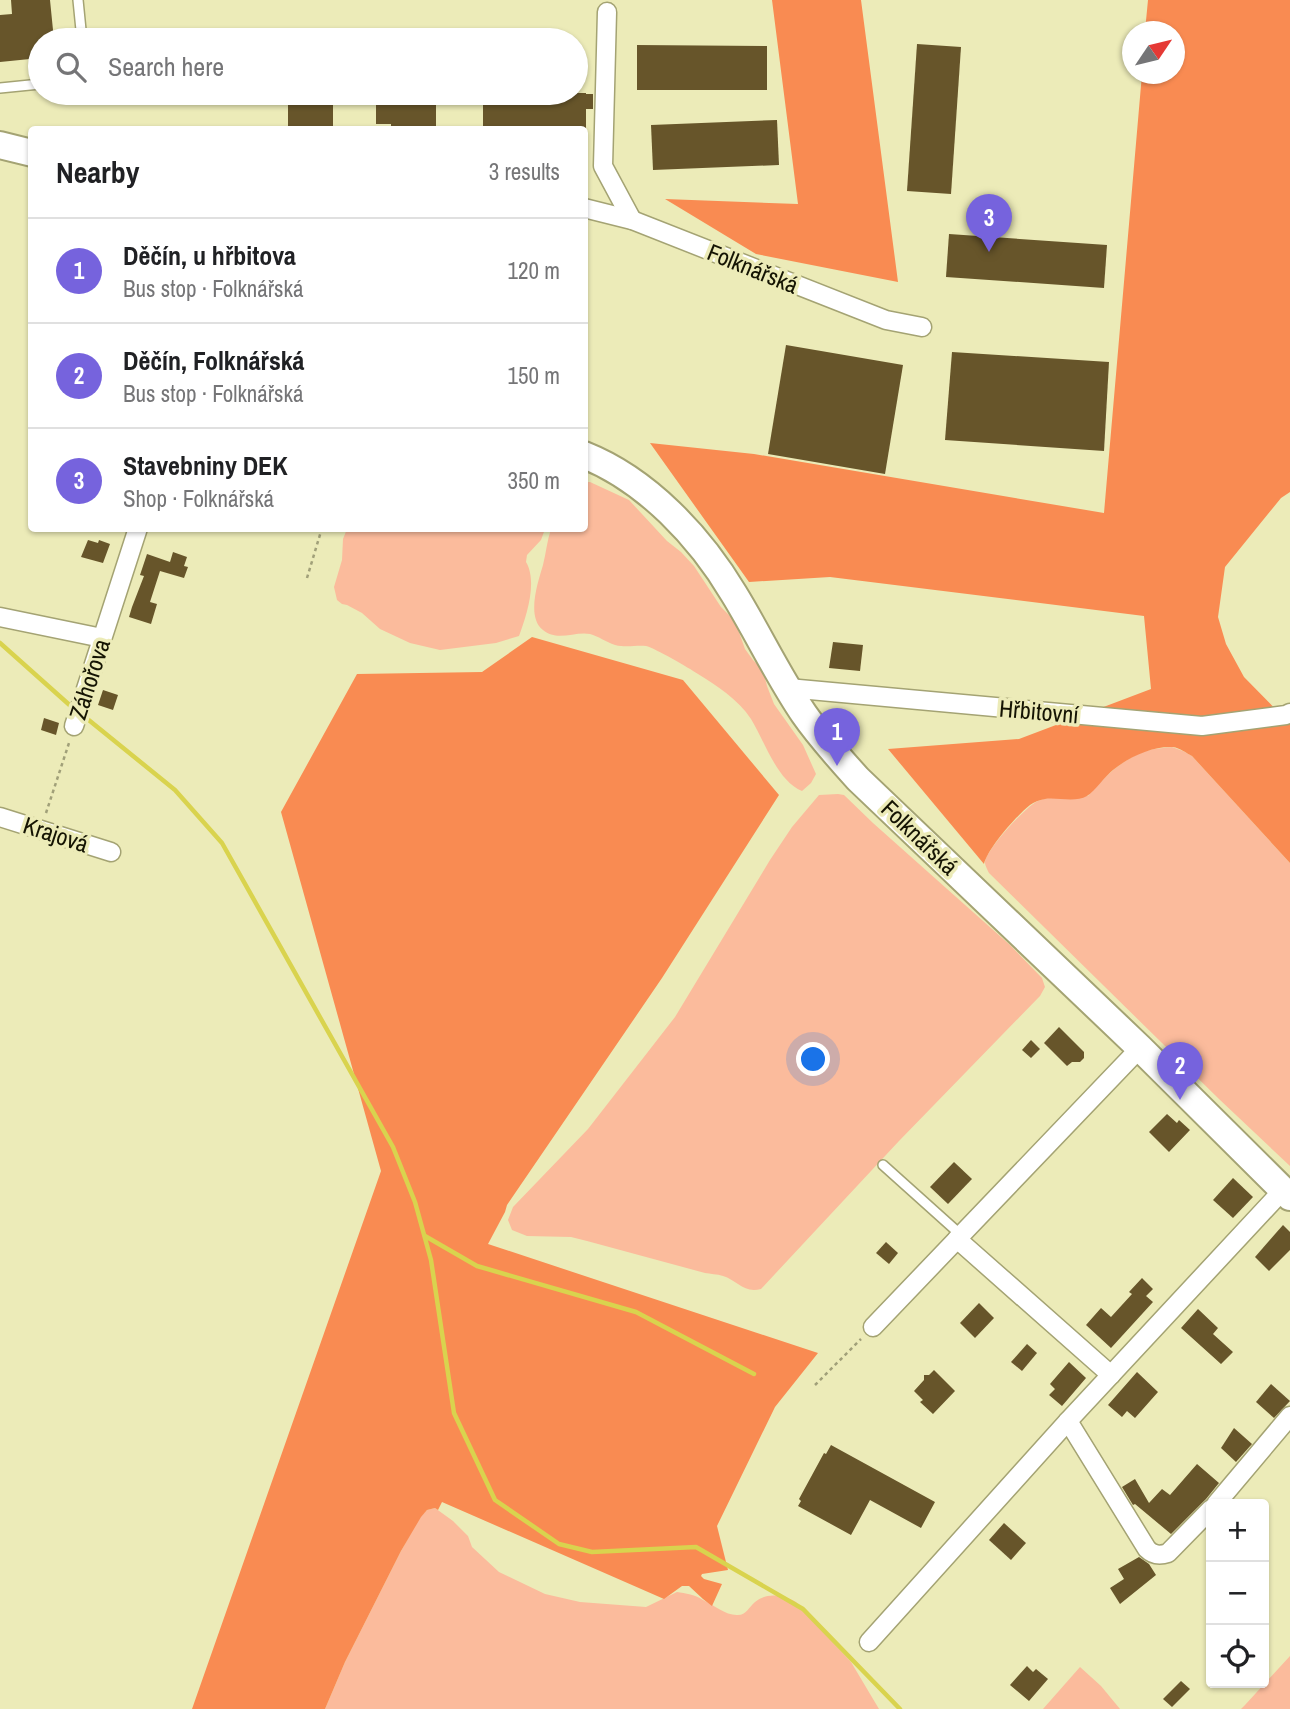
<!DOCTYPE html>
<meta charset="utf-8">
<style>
body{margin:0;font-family:"Archivo Narrow",sans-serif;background:#f6f6f6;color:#202124}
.controls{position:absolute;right:21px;bottom:21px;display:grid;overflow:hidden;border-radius:7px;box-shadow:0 2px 5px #0004}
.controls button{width:63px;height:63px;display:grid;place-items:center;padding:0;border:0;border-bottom:2px solid #e0e0e0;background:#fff;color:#202124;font:35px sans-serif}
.compass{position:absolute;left:1122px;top:21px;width:63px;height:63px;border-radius:50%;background:#fff;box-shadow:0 2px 5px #0004;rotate:55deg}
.you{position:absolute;left:814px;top:1060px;width:24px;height:24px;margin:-18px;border:5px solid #fff;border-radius:50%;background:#1a73e8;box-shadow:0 0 0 10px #1a73e833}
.badge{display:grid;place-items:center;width:46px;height:46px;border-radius:50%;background:#7663dd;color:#fff;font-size:23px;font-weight:700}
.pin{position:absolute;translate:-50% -58px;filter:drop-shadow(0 2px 4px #0008)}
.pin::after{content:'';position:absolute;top:37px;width:24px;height:21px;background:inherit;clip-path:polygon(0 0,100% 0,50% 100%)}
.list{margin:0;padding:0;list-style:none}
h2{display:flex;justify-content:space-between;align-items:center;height:91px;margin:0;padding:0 28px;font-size:30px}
h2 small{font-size:23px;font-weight:400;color:#757577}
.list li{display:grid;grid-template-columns:46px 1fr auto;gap:21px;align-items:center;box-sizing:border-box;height:105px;padding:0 28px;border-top:2px solid #e0e0e0}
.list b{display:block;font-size:26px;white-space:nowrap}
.list p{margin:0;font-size:23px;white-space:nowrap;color:#757577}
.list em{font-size:23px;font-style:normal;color:#757577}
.icon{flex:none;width:38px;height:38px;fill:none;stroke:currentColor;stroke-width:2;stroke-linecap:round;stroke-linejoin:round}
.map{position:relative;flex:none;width:1290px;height:1709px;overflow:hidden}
.search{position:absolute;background:#fff;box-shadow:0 2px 5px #0004;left:28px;top:28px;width:560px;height:77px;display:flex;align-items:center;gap:18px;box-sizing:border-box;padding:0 24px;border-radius:38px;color:#757577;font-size:26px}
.panel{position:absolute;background:#fff;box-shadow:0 2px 5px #0004;left:28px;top:126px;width:560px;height:406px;border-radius:7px}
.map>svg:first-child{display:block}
.green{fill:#fbbb9c}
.forest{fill:#f98b52}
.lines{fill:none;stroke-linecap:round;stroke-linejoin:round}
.stream{stroke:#d9d34e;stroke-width:4.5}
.building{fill:#67552a}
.lane-casing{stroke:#a4a373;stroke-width:12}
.street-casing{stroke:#a4a373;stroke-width:21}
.secondary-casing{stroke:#a4a373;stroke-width:30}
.path{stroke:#a1a079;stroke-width:2.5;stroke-dasharray:3.5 3.5;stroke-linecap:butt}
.lane{stroke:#fff;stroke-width:9}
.street{stroke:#fff;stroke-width:18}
.secondary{stroke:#fff;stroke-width:26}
.labels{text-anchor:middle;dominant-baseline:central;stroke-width:7;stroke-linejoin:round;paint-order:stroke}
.street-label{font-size:24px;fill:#151403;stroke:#ecebb8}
</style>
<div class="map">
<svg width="1290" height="1709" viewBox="0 0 1290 1709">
<rect width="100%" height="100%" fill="#ecebb8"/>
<g class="green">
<path d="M585,482H590L629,500L667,541L681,552L694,566L721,607L735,621L745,649L753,660L763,670L767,686L774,704L803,745L816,774L811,783L802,791C777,781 764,740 751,719C738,699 717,686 698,674C689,668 655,648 646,646C635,645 627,648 615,645C606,642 598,636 590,634C575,631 557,642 543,630C526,617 538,582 543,565C546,553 547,541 551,529L584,528Z"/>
<path d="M347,529H545L541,540L527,555L526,562C538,582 526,617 519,636L496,643L440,650L410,643L380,629L362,613L347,605L342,604L337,600L334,587L342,560L343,539Z"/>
<path d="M1172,747L1183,751L1192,756L1290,863V1166L1219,1099L989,873C988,871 985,865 985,863C984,852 1027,805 1038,801C1053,795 1072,797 1088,796C1104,777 1125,756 1150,750C1157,748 1165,748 1172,747Z"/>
<path d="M838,794L844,795L873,823L1010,945L1042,978L1045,987L1040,996L899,1141L761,1289C744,1294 737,1280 723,1276C717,1274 710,1274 705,1273L587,1241L571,1237L527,1236L512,1230L508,1220L513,1207L588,1129L675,1017L770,860L792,827L819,795Z"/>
<path d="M435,1508L453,1521L468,1536L472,1547L499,1572L545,1594L580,1602L646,1607L677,1592C685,1593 696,1595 703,1600C713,1605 727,1616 738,1615C746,1615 749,1607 755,1602C767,1592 783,1595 796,1602L851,1662L879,1709H325L345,1662L401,1551L420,1517L427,1510Z"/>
<polygon points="1290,1656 1290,1709 1241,1709 1245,1705"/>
<polygon points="1080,1667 1101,1686 1120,1709 1043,1709"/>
</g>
<g class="forest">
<polygon points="772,0 861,0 898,282 756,254 665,199 798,204"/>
<path d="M1148,0H1290V492L1281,498L1225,567L1218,617L1226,644L1244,677L1290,724V863L1192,756C1186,753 1180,748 1173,747C1152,746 1129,757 1113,770C1105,776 1095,791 1087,796C1075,803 1057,797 1045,799C1039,800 1034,802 1030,805C1017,815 988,848 984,864L888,749L1019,739L1151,689L1144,616L830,577L749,582L650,443L754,454L1104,513L1142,74H1174V32L1145,31Z"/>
<polygon points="532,637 683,680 779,795 662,978 507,1205 505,1212 488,1244 818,1353 775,1407 717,1526 728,1570 702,1574 701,1576 704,1579 722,1584 712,1606 703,1599 689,1586 682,1586 664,1599 442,1502 438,1510 435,1508 427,1510 421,1517 401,1551 345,1662 325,1709 192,1709 381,1171 281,812 357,674 482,672"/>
</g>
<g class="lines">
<g class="stream">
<polyline points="0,643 74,709"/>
<polyline points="85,717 175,790 222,843 393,1147 415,1202 431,1260 454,1413 495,1500 559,1544 592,1552 696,1547 803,1609 900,1709"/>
<polyline points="425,1236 477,1266 636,1312 754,1374"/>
</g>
</g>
<g class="building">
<polygon points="11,0 50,0 54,40 40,40 40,58 0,62 0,15 12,14"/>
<polygon points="917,44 961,47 951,194 907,191"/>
<polygon points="637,45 767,46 767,90 637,90"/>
<rect x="288" y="93" width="45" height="37"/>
<polygon points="376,93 436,93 436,130 391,130 391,124 376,124"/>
<polygon points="483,93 586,93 586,94 593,94 593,109 586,109 586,130 483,130"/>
<polygon points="777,120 779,165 653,170 651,125"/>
<polygon points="949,234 1107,245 1104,288 946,277"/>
<polygon points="786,345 903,365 885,474 768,454"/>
<polygon points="952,352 1109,362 1104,451 945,440"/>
<polygon points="88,540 98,543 99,540 110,544 103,563 81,557"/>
<polygon points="173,552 187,557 184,566 188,567 184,578 160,571 150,602 157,604 151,624 129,617 132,607 144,576 140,575 147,554 170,562"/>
<polygon points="833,642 863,645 860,671 829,668"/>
<polygon points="103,690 118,695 113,710 98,705"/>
<polygon points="44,718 59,723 56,735 41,730"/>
<polygon points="1059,1027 1084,1052 1084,1058 1080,1062 1072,1062 1067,1066 1044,1043"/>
<polygon points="1031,1040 1040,1049 1031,1058 1022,1050"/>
<polygon points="1167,1114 1177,1123 1179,1120 1190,1130 1169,1152 1149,1132"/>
<polygon points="954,1162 972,1179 948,1204 930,1187"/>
<polygon points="1233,1178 1253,1197 1233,1218 1213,1200"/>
<polygon points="1283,1225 1290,1232 1290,1250 1269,1271 1255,1257"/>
<polygon points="886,1242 898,1253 889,1264 876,1253"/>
<polygon points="1142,1278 1153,1289 1146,1296 1153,1302 1111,1348 1086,1325 1101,1308 1111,1317 1132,1294 1129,1292"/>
<polygon points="979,1303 994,1318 975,1338 960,1323"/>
<polygon points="1198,1309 1218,1328 1213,1334 1233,1352 1221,1364 1181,1328"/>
<polygon points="1027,1344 1037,1353 1022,1371 1011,1362"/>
<polygon points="1069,1362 1086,1378 1062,1406 1049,1395 1055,1389 1050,1384"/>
<polygon points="934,1370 955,1391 933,1414 920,1402 923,1400 914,1391 924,1380 924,1375 929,1375"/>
<polygon points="1137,1372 1158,1392 1135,1418 1127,1411 1122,1417 1108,1405"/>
<polygon points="1271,1384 1290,1401 1274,1418 1256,1402"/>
<polygon points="1234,1428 1252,1444 1236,1462 1221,1448"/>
<polygon points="831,1445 935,1502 921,1528 870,1500 851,1535 798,1506 801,1501 799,1499 824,1453 826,1454"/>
<polygon points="1197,1464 1219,1483 1206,1499 1171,1534 1135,1504 1133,1505 1122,1487 1135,1479 1149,1503 1162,1489 1170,1495"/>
<polygon points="1004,1523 1026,1543 1011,1560 989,1540"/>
<polygon points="1139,1557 1149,1564 1156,1575 1120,1604 1110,1588 1124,1579 1118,1569"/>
<polygon points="1027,1666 1033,1672 1036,1669 1048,1679 1029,1701 1010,1685"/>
<polygon points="1181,1681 1190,1689 1172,1707 1163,1699"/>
</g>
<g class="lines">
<g class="lane-casing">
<g id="lane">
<polyline points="78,0 82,40"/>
<polyline points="0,88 40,84"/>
<polyline points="883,1165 961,1235"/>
</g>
</g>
<g class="street-casing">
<g id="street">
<polyline points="607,12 603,166 632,220"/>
<polyline points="584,208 632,220 886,320 922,327"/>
<polyline points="0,617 102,638"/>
<polyline points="788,688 1202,726 1286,715 1290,713"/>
<polyline points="74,726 138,528"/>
<polyline points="0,817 111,852"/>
<polyline points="957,1239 1111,1375"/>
<polyline points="873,1327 1140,1048"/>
<path d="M1068,1421L1147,1549C1153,1555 1159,1556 1168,1553L1211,1509"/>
<polyline points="1216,1504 1290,1416"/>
<polyline points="869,1642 1068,1421 1283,1190"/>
</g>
</g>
<g class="secondary-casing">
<g id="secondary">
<polyline points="0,145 32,153"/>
<path d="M584,455C647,480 700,537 734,594C758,633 778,676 804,714C820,737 839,758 858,779L1140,1048L1290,1197"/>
</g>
</g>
<g class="path">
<polyline points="307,578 322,528"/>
<polyline points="46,813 69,743"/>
<polyline points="815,1385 861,1339"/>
</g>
<use href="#lane" class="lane"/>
<use href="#street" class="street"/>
<use href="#secondary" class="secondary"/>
</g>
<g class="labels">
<g class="street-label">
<text transform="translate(753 268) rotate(22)">Folknářská</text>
<text transform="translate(89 679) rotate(-72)">Záhořova</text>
<text transform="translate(1039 711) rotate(5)">Hřbitovní</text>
<text transform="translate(56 834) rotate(18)">Krajová</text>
<text transform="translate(920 837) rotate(44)">Folknářská</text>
</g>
</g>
</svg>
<div class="controls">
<button>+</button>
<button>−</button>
<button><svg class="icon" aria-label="locate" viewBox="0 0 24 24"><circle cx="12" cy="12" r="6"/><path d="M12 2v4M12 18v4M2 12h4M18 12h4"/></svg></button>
</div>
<svg class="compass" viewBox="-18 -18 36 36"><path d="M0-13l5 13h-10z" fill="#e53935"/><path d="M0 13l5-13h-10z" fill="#757577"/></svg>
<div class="you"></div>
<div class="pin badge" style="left:837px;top:766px">1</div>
<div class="pin badge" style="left:1180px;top:1100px">2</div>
<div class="pin badge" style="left:989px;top:252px">3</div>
<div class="search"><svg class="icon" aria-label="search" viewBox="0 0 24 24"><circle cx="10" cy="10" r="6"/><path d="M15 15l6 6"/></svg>Search here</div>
<section class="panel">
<h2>Nearby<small>3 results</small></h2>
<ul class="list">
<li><span class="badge">1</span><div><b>Děčín, u hřbitova</b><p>Bus stop · Folknářská</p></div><em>120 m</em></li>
<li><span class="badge">2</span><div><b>Děčín, Folknářská</b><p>Bus stop · Folknářská</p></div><em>150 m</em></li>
<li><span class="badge">3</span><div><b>Stavebniny DEK</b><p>Shop · Folknářská</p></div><em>350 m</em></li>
</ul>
</section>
</div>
